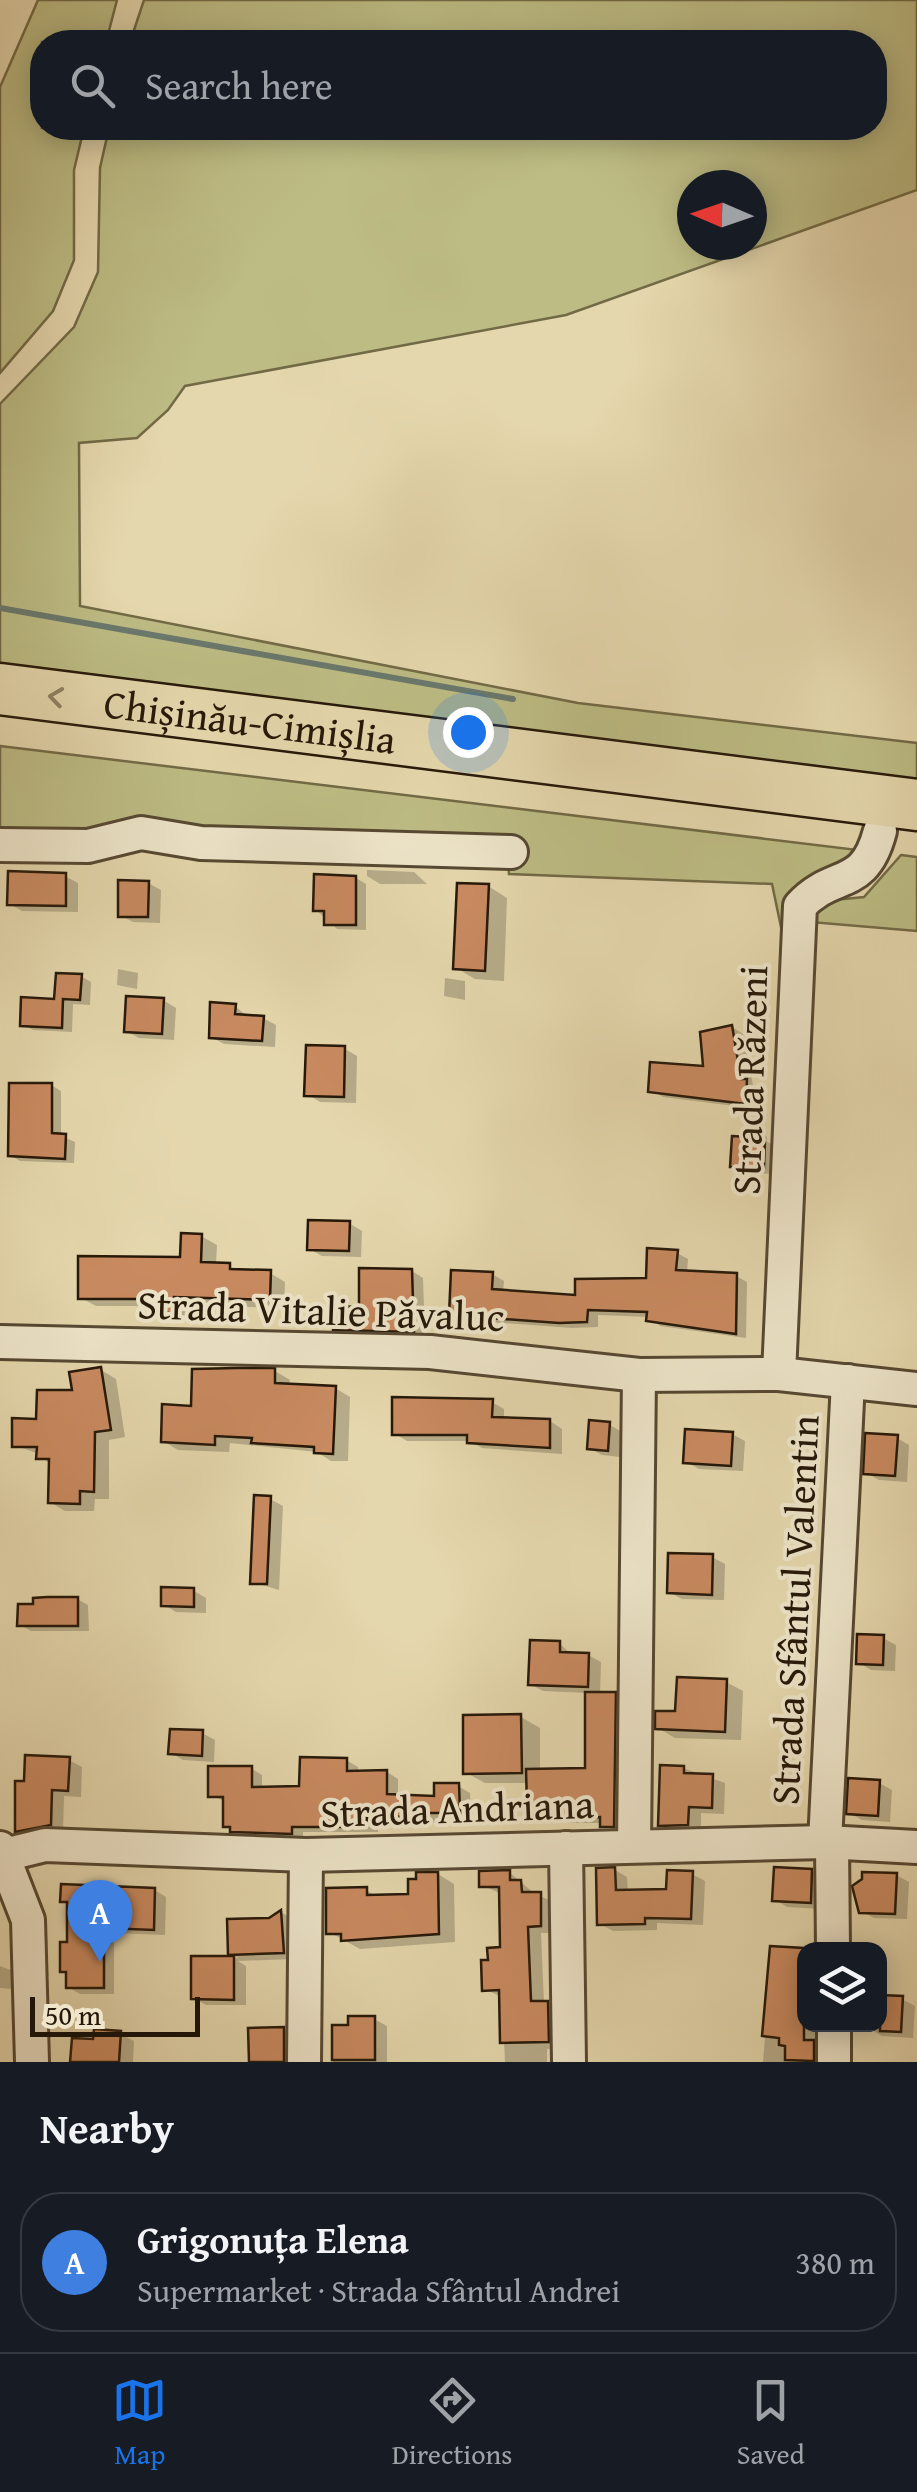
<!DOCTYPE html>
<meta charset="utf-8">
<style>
body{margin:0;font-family:"Gentium Book Plus",serif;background:#242831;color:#f1f3f6}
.controls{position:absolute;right:30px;bottom:30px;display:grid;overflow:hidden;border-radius:20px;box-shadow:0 5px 25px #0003}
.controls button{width:90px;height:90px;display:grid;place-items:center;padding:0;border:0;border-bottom:2px solid #363941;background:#171b24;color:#f1f3f6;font:50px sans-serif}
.compass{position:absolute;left:677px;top:170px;width:90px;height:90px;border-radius:50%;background:#171b24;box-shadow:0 5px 25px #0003;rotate:272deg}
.scale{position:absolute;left:30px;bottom:25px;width:170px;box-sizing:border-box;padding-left:10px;border:5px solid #261809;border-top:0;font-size:28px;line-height:35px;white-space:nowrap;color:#261809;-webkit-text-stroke:8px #eee5ca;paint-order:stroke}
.you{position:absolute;left:468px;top:732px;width:35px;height:35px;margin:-25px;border:8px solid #fff;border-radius:50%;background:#1a73e8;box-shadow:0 0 0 15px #1a73e833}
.badge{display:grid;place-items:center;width:65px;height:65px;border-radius:50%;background:#1a73e8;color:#fff;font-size:32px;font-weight:700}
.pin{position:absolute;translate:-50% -82px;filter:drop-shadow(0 2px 5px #0008)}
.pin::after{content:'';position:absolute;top:52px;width:35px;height:30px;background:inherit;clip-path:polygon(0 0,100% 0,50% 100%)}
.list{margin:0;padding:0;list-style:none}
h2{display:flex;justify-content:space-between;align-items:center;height:130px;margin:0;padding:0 40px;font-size:42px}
h2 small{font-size:32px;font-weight:400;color:#9ea1a6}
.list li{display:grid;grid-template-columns:65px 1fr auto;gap:30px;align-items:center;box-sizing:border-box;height:140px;margin:0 20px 20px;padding:0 20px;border:2px solid #363941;border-radius:40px}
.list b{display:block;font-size:38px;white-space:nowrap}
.list p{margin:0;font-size:32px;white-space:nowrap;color:#9ea1a6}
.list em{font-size:32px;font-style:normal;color:#9ea1a6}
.icon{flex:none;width:55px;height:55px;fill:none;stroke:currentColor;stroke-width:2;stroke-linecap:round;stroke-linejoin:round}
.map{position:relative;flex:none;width:917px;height:2062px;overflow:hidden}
.search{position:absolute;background:#171b24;box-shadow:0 5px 25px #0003;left:30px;right:30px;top:30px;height:110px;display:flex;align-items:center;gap:25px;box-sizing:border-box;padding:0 35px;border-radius:40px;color:#9ea1a6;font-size:38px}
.sheet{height:290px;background:#171b24}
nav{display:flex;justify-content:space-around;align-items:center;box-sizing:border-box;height:140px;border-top:2px solid #363941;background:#171b24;font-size:28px;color:#9ea1a6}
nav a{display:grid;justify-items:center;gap:5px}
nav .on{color:#1a73e8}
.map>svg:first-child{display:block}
.green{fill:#bdbc84;stroke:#726a46;stroke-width:2.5;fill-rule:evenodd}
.shadow{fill:#0003}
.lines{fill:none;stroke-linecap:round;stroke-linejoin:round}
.stream{stroke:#69786d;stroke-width:6}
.building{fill:#c98a60;stroke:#261809;stroke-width:2.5}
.minor-casing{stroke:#564832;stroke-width:38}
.highway-casing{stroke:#261809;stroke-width:55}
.minor{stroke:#eee5ca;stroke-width:32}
.highway{stroke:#e5d7ad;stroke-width:50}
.oneway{stroke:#8f8163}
.labels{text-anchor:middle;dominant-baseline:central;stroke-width:8;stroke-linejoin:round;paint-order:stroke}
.street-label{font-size:40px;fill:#261809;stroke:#eee5ca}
</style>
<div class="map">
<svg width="917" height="2062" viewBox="0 0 917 2062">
<rect width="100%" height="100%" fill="#e5d7ad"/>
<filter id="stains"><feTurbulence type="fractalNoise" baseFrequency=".002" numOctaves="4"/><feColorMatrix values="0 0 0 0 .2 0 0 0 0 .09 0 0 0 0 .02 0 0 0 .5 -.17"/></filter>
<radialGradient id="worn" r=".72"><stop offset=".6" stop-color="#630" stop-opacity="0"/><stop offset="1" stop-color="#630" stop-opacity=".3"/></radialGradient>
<g class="green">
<polygon points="38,0 117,0 106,42 42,42 42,128 84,128 74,170 74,260 53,311 0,373 0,87"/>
<path d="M144,0H917V190L566,315L185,386L168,410L137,438L79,443L80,606L578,703L917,743V789L0,669V404L74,327L98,272L100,168L109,128H874V42H130ZM692,185H752V245H692Z"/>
<polygon points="0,746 866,851 795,899 781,927 772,884 509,874 507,843 0,836"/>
<polygon points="901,855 917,857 917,931 810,922 824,901 864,897"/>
</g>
<g class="shadow">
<polygon points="367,870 414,872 427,884 380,884 367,876"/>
<polygon points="65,876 78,883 78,912 22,911 10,904"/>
<polygon points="356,878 366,884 366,930 337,929 316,910"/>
<polygon points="148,883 161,890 160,923 133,922 120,915"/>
<polygon points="488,886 507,898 504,981 475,979 456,968"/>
<polygon points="118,969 138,973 137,989 117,985"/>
<polygon points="81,976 91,982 90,1005 73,1004 72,1032 33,1030 22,1024 57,1002"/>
<polygon points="445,978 465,981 465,1000 444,996"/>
<polygon points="163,1000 176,1008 174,1040 139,1038 126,1031"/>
<polygon points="235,1006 248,1017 263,1018 276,1025 275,1047 224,1044 211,1037"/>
<polygon points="732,1027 745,1035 753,1086 759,1089 758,1109 663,1097 651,1090 705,1068"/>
<polygon points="345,1049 357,1056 356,1103 320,1102 307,1094"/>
<polygon points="51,1085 61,1091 61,1136 75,1142 74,1163 20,1161 10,1155"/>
<polygon points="764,1140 777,1147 776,1174 746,1173 733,1166"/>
<polygon points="349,1223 362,1231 361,1257 322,1256 309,1249"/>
<polygon points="201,1236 217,1245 216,1265 270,1273 285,1282 284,1308 188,1305 188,1320 168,1319 153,1306 96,1306 81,1298 182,1259"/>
<polygon points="677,1253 688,1259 687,1273 736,1276 747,1282 746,1338 660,1326 649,1317 598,1315 598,1327 572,1328 463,1320 452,1314 492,1274 504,1281 503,1292 577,1297 648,1281"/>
<polygon points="412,1271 423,1278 425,1337 347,1335 336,1328"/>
<polygon points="101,1370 116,1379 125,1437 109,1440 109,1499 95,1499 94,1511 65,1511 50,1502 51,1465 39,1454 14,1445"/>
<polygon points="275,1371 290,1380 289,1386 335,1388 350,1397 348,1461 331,1461 317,1452 230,1443 229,1452 178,1450 163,1441 194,1408"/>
<polygon points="492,1402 504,1409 504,1420 550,1421 562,1429 562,1454 482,1448 469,1441 407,1441 395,1434"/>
<polygon points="610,1425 622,1432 620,1457 602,1455 589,1448"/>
<polygon points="732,1434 745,1441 743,1471 699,1469 686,1462"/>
<polygon points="897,1438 909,1445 907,1482 879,1480 866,1473"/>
<polygon points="270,1499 283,1506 279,1590 252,1582"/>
<polygon points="712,1557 725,1564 724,1600 682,1599 669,1592"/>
<polygon points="194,1591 206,1598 206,1613 176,1612 163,1604"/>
<polygon points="77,1599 88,1605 89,1631 31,1631 20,1625"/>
<polygon points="883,1638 896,1645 895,1671 871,1670 858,1662"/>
<polygon points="559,1643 572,1655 588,1655 601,1662 600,1694 615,1694 628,1702 626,1833 615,1833 603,1823 569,1823 557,1812 542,1813 530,1805 529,1783 485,1783 465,1772 521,1717 540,1728 540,1771 587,1770 587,1693 543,1691 530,1684"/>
<polygon points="726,1682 743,1691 741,1740 675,1738 658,1728"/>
<polygon points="202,1733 215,1740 214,1762 183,1760 171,1753"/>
<polygon points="69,1760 82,1767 81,1797 64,1796 63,1831 30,1837 18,1830 27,1784"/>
<polygon points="346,1760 358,1767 358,1773 387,1772 398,1779 398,1797 436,1799 458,1786 470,1793 471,1818 435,1818 435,1823 378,1820 378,1832 303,1832 303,1839 244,1837 225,1825 226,1802 211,1795 251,1768 262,1775 262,1789 302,1789"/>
<polygon points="683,1768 725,1783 724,1814 701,1813 701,1831 674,1832 661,1824"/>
<polygon points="879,1783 892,1790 890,1822 862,1820 849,1813"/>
<polygon points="615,1870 627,1877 628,1893 668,1892 692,1874 705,1881 703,1925 657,1923 657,1930 613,1931 600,1924"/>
<polygon points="812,1871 824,1879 823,1909 787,1907 774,1899"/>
<polygon points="509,1872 535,1894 554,1902 555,1933 541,1933 544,2003 562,2012 562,2049 547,2049 547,2062 505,2062 502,1997 484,1989 491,1962 503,1949 502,1894 481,1885"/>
<polygon points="438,1874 454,1884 455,1942 360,1949 329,1932 366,1890 378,1897 411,1896"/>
<polygon points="896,1875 909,1882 907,1919 874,1918 861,1911"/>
<polygon points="155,1890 166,1897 165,1935 114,1933 114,1994 80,1994 68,1987 68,1974 62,1970 69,1945 69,1904 63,1900"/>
<polygon points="282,1913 294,1919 295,1959 238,1961 246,1966 246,2005 206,2005 193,1998 194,1958 238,1958 231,1954"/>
<polygon points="772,1949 804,1951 804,2024 818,2024 816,2044 826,2050 826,2062 763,2062"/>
<polygon points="0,1966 21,1974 22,1990 0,1988"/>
<polygon points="880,1998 902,1999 915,2006 913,2038 882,2036 870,2029 870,2024 880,2024"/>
<polygon points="374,2019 387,2026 387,2062 333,2062 334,2028 351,2028"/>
<polygon points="284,2030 296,2037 297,2062 251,2062"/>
<polygon points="120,2034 134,2041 133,2062 72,2062 95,2042"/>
</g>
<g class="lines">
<polyline class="stream" points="0,608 513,699"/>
</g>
<g class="building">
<polygon points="8,871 66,873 66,906 7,905"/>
<polygon points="314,874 356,876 356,925 324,925 324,911 313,911"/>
<polygon points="118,880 149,881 148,917 118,917"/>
<polygon points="457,883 489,884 485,971 453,969"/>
<polygon points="56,973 82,974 80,1000 63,999 62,1028 20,1026 21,997 54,999"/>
<polygon points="126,996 164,998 162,1034 124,1032"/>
<polygon points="210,1002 236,1004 235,1014 264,1016 262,1041 209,1038"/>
<polygon points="732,1025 741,1079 747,1079 746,1104 648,1092 650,1062 703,1066 700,1032"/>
<polygon points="306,1045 345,1046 344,1097 304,1096"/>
<polygon points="9,1083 52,1083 52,1133 66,1134 65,1159 8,1156"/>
<polygon points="732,1136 765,1138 764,1168 730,1167"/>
<polygon points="308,1220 350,1221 349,1251 307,1250"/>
<polygon points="181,1233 202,1234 201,1262 230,1263 230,1269 271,1270 270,1300 174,1297 173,1313 150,1312 150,1299 78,1299 78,1256 180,1257"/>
<polygon points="647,1248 678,1250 676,1270 737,1273 736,1334 646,1321 647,1312 588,1310 587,1322 559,1323 449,1315 451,1270 493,1272 492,1289 575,1295 575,1279 646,1278"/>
<polygon points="359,1268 412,1269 414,1332 333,1330 334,1306 359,1307"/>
<polygon points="101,1367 111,1430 95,1432 94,1492 80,1491 80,1504 48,1503 49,1459 36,1459 37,1447 12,1447 12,1418 36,1419 37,1390 72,1390 69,1372"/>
<polygon points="237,1368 275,1368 275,1383 336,1386 333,1454 314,1453 314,1447 251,1443 252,1438 215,1436 215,1445 161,1442 162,1404 191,1406 192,1369"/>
<polygon points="392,1397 493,1399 492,1417 550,1419 550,1448 467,1443 467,1435 392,1435"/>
<polygon points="589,1420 610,1422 608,1451 587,1449"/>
<polygon points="685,1429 733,1432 731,1466 683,1463"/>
<polygon points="865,1433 898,1435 895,1476 863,1474"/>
<polygon points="254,1495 271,1496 267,1584 250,1584"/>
<polygon points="668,1553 713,1554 712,1595 667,1593"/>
<polygon points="161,1587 194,1588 194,1607 161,1606"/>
<polygon points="47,1597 78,1597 78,1626 17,1626 18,1604 33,1604 33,1598"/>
<polygon points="857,1634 884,1635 883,1665 856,1664"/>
<polygon points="530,1640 560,1641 560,1652 589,1653 588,1687 528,1685"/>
<polygon points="677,1677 727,1679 725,1732 655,1729 655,1711 675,1711"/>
<polygon points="585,1692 616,1692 614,1827 600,1827 600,1817 554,1818 554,1806 527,1807 526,1769 585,1768"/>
<polygon points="521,1714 522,1773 463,1774 463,1715"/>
<polygon points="170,1729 203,1730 202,1756 168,1754"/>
<polygon points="25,1755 70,1757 68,1791 52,1790 51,1825 15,1832 15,1781 24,1781"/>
<polygon points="300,1757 347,1758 347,1771 387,1770 387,1794 434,1796 434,1783 459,1783 460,1813 424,1813 424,1818 367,1815 367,1827 292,1827 292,1834 230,1832 230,1827 223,1827 223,1797 208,1797 208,1766 252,1766 252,1787 299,1786"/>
<polygon points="660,1765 684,1766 684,1773 713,1774 712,1808 689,1807 688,1825 658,1826"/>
<polygon points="848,1778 880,1780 878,1816 846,1814"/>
<polygon points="615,1867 616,1890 666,1889 667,1870 693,1871 691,1919 645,1918 645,1924 597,1925 596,1868"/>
<polygon points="774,1867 812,1869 811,1903 772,1901"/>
<polygon points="510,1870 510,1880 521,1880 522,1892 541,1892 541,1926 528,1927 531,2001 548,2001 549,2042 500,2043 499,1990 482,1991 481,1960 488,1960 487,1948 500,1947 499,1887 479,1887 479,1871"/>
<polygon points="416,1872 438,1872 439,1934 341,1941 341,1934 326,1934 326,1888 367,1887 367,1895 408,1894 408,1879 416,1879"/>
<polygon points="862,1872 897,1873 895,1914 859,1913 852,1886 862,1879"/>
<polygon points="61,1884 155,1888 154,1930 104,1928 104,1988 66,1988 66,1972 60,1972 60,1942 67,1942 67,1902 60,1902"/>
<polygon points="281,1910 284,1953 228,1955 227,1919 269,1918"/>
<polygon points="770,1946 804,1948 804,2040 814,2040 814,2061 785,2060 785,2046 779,2045 779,2038 762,2036"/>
<polygon points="191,1956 234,1956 234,2000 191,1999"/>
<polygon points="880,1995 903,1996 901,2032 880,2031"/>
<polygon points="348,2016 375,2016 375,2060 332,2060 332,2025 348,2025"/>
<polygon points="284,2027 284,2062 249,2062 248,2028"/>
<polygon points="94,2029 121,2031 119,2062 70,2062 72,2038 93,2039"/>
</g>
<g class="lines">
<g class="minor-casing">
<g id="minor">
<polyline points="0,845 88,846 141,833 201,843 511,852"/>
<polyline points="0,1342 430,1352 639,1375 779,1374 917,1389"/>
<path d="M779,1374L800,906C834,869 864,892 880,831"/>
<polyline points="825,1842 848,1381"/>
<polyline points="832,1843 833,1950"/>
<polyline points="634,1845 639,1375"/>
<polyline points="0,1848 28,1920 32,2062"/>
<polyline points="566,1848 569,2062"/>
<polyline points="0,1856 45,1845 306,1855 825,1842 917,1847"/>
<polyline points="834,2024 834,2062"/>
<polyline points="304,2062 306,1855"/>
</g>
</g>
<g class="highway-casing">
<g id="highway">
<path id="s1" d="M0,689L917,805"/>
</g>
</g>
<use href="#minor" class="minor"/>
<use href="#highway" class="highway"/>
</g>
<defs><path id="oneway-chevron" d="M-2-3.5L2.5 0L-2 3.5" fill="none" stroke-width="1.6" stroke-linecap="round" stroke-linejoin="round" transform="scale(2.5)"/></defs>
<use class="oneway" href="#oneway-chevron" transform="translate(56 697) rotate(-172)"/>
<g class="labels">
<g class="street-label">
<text stroke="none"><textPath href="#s1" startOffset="252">Chișinău-Cimișlia</textPath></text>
<text transform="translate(749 1080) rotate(-88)">Strada Răzeni</text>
<text transform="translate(321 1310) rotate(2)">Strada Vitalie Păvaluc</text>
<text transform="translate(794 1610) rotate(-87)">Strada Sfântul Valentin</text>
<text transform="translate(457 1808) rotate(-2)">Strada Andriana</text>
</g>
</g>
<rect width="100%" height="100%" filter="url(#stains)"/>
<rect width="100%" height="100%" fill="url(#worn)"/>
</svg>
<div class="controls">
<button><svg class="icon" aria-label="layers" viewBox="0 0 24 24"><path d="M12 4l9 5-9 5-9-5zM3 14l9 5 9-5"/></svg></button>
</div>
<svg class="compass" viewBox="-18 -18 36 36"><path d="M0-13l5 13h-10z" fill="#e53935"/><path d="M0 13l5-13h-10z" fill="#9ea1a6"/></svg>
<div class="scale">50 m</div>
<div class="you"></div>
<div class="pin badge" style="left:100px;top:1962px;background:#3f7fe0">A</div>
<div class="search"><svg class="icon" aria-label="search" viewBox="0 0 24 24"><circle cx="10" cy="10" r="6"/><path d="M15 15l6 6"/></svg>Search here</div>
</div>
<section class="sheet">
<h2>Nearby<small></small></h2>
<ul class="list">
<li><span class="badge" style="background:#3f7fe0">A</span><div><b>Grigonuța Elena</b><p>Supermarket · Strada Sfântul Andrei</p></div><em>380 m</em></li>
</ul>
</section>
<nav>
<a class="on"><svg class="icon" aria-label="map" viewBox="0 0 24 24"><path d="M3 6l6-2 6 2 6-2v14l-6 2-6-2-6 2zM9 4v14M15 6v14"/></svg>Map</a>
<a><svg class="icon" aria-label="directions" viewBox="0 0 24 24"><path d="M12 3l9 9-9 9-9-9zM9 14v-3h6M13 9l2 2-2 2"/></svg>Directions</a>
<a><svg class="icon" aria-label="saved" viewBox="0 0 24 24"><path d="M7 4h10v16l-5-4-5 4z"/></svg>Saved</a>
</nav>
